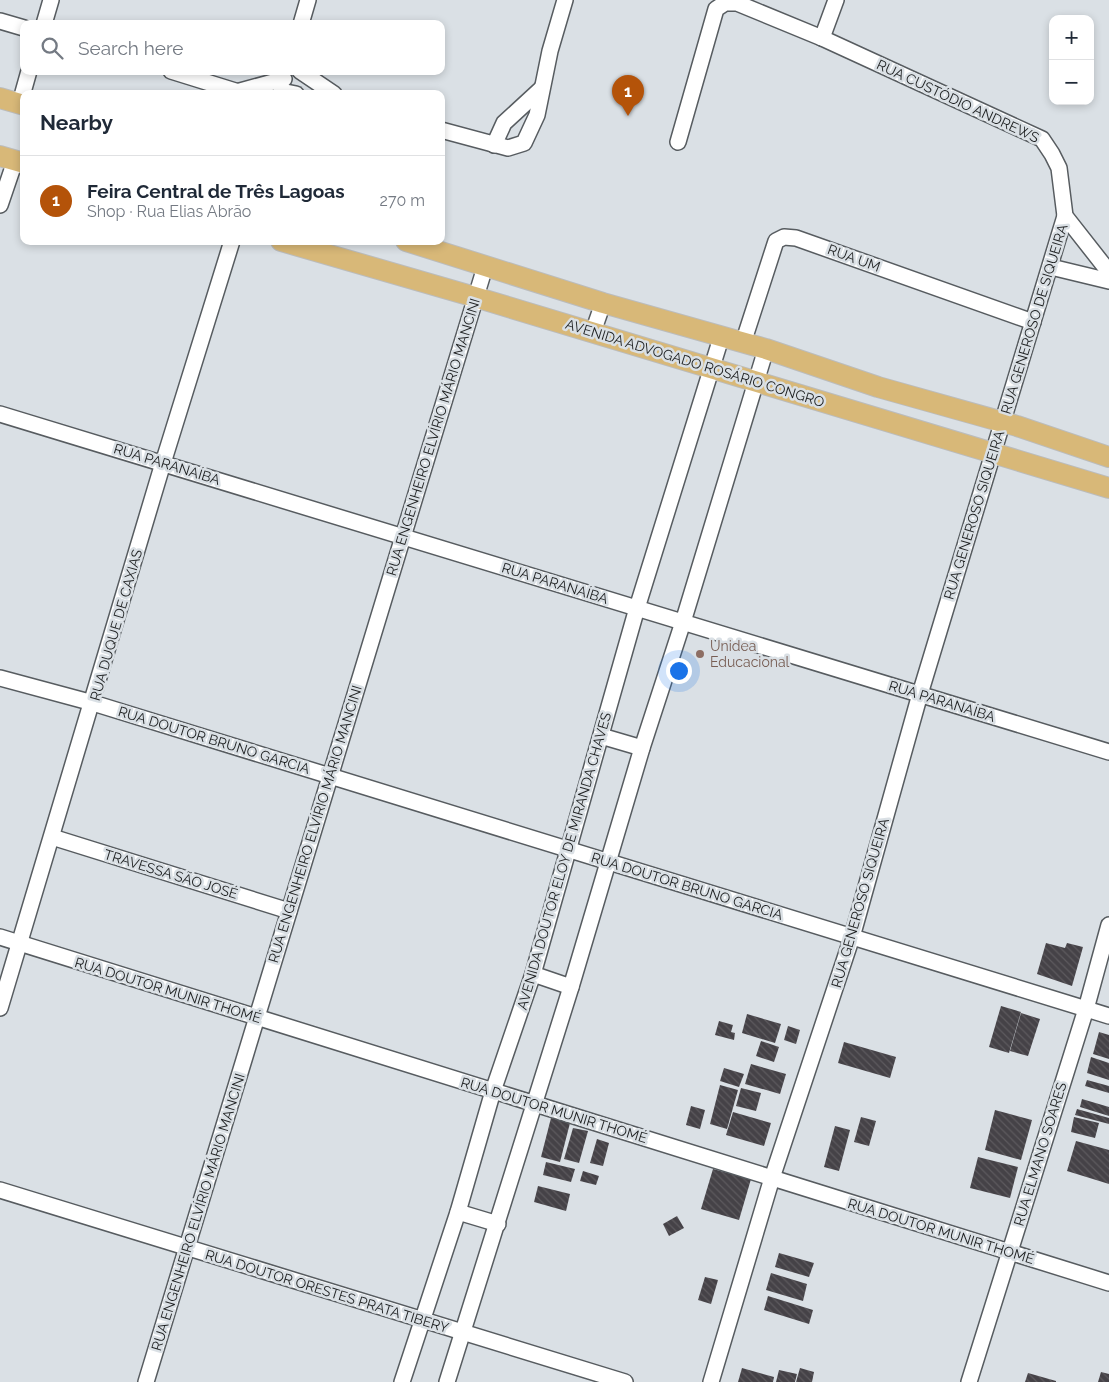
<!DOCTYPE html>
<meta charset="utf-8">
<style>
body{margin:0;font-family:Raleway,sans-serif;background:#f2f2f3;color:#1f2937}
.controls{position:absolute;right:15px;top:15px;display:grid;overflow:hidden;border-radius:10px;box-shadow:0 2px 8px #0003}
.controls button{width:45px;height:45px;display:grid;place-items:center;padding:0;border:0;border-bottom:1px solid #e0e1e3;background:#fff;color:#1f2937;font:25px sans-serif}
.you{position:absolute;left:678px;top:670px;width:18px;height:18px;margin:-12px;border:4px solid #fff;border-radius:50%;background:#1a73e8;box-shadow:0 0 0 8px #1a73e833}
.badge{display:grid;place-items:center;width:32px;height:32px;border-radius:50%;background:#b45309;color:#fff;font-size:16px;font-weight:700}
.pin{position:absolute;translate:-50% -41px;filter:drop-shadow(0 1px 2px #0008)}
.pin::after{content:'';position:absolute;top:26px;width:18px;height:15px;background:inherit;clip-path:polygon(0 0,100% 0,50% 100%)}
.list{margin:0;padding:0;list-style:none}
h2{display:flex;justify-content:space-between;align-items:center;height:65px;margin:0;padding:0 20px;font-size:21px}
h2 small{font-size:16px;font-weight:400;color:#747a83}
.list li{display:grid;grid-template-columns:32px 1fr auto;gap:15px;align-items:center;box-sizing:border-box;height:90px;padding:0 20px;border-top:1px solid #e0e1e3}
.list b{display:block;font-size:19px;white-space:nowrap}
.list p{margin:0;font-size:16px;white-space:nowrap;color:#747a83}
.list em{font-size:16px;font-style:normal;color:#747a83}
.icon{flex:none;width:28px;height:28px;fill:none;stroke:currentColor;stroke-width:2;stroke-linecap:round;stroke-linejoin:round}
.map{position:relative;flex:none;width:1109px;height:1382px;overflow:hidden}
.search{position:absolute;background:#fff;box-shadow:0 2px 8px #0003;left:20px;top:20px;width:425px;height:55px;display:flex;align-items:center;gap:12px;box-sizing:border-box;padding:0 18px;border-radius:10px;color:#747a83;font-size:19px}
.panel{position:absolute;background:#fff;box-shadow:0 2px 8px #0003;left:20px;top:90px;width:425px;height:155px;border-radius:10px}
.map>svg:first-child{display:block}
.building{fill:url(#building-back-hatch)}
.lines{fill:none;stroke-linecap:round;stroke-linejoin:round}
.minor-casing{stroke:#575c60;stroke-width:18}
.major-casing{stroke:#bbbcbc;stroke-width:22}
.minor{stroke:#fff;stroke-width:15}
.major{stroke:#d8b878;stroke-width:20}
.education-dot{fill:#8d6e63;stroke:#dae0e5;stroke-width:2}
.labels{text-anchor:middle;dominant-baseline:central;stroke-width:5;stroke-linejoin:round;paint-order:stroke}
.street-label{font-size:14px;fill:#1d1f20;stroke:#dae0e5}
.education-label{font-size:14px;fill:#785e54;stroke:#dae0e5;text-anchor:start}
</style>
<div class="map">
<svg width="1109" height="1382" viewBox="0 0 1109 1382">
<defs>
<pattern id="building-back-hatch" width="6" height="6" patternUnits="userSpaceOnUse" patternTransform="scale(1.25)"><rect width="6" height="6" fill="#454247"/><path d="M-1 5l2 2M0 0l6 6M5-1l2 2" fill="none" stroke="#5d5a5e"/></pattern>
</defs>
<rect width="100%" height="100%" fill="#dae0e5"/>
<g class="building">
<polygon points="1046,943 1065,948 1067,943 1083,947 1072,986 1037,974"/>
<polygon points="1001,1006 1021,1012 1009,1053 989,1047"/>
<polygon points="1021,1013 1040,1019 1028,1056 1010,1051"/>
<polygon points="747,1014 781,1024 775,1043 742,1033"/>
<polygon points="719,1021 733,1025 731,1032 735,1033 734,1040 715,1035"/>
<polygon points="788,1026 800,1030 796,1044 784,1040"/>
<polygon points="1099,1032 1109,1035 1109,1059 1093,1054"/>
<polygon points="761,1041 779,1047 774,1062 756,1056"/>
<polygon points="844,1042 896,1057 890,1078 838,1063"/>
<polygon points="1091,1057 1109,1063 1109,1080 1087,1073"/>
<polygon points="751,1064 786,1074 780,1094 745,1084"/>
<polygon points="724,1068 744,1074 739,1087 720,1081"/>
<polygon points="1087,1080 1109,1086 1109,1093 1085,1086"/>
<polygon points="720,1085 738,1090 727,1129 710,1124"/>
<polygon points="741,1088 761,1093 756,1111 736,1106"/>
<polygon points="1082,1099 1109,1107 1109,1116 1080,1107"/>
<polygon points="691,1106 705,1110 700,1129 686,1125"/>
<polygon points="1077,1109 1109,1118 1109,1124 1075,1115"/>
<polygon points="995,1110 1032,1120 1021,1160 985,1150"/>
<polygon points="733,1112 771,1123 764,1146 726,1135"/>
<polygon points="861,1117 876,1121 869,1146 854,1142"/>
<polygon points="1074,1117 1099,1123 1095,1138 1071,1132"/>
<polygon points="551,1118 570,1123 560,1162 541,1157"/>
<polygon points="835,1126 850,1130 839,1171 824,1167"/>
<polygon points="573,1128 588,1131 579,1163 564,1159"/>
<polygon points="597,1139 609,1143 603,1166 590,1163"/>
<polygon points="1076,1141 1109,1150 1109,1184 1067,1171"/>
<polygon points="978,1157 1018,1167 1010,1198 970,1188"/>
<polygon points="546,1162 575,1169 571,1182 543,1175"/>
<polygon points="713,1169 751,1179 739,1220 701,1209"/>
<polygon points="583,1171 599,1176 596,1185 580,1181"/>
<polygon points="538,1186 570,1194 566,1211 534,1202"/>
<polygon points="677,1216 684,1228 669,1236 663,1224"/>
<polygon points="779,1253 814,1263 809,1277 775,1267"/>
<polygon points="771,1273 807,1284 803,1301 766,1290"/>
<polygon points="705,1277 718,1280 711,1304 698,1300"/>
<polygon points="768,1296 813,1310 809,1324 764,1310"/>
<polygon points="742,1368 774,1377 773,1382 738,1382"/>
<polygon points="800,1368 814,1372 812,1382 796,1382"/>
<polygon points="779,1370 797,1374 795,1382 776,1382"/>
<polygon points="1101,1372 1109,1374 1109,1382 1098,1382"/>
<polygon points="1028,1373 1056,1381 1056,1382 1025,1382"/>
</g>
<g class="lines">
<g class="minor-casing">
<g id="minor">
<polyline points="0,21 24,28"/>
<polyline points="44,24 51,0"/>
<polyline points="301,24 308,0"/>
<polyline points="822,38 836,0"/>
<polyline points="171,71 245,94"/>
<polyline points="300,71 334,94"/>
<polyline points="240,91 284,79"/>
<polyline points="281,91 296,94"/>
<polyline points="20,103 29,71"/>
<polyline points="441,130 508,148 524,143 537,115 550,51 565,0"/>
<polyline points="678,142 716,9 725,3 737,3 822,38 1042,139 1052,154 1059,168 1065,216 1109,272"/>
<polyline points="494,145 504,123 541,89"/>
<polyline points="0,205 15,161"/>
<polyline points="1051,267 1109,281"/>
<polyline points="593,332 603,303"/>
<polyline points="743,343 776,241 784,237 796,238 1033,322"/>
<polyline points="0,414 1109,752"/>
<polyline points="0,678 93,703 1109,1016"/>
<polyline points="601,736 642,748"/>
<polyline points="52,837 289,911"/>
<polyline points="0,937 1109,1283"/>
<polyline points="533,974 571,987"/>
<polyline points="0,1008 163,463 232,241"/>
<polyline points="0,1190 625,1382"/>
<polyline points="458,1212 498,1224"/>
<polyline points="146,1382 485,267"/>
<polyline points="402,1382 458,1212 493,1091 533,974 637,608 721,338"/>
<polyline points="447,1382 571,987 642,748 683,622 766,349"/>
<polyline points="711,1382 772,1178 852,937 920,694 1065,216"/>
<polyline points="969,1382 1086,1009 1109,925"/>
</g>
</g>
<g class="major-casing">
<g id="major">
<polyline points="0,98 24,105"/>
<polyline points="0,156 24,163"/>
<polyline points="281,241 475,297 1109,488"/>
<polyline points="406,241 603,303 766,349 878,387 1017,426 1109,457"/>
</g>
</g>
<use href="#minor" class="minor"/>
<use href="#major" class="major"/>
</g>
<circle class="education-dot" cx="700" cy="654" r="5"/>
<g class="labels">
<g class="street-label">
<text transform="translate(958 101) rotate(25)">RUA CUSTÓDIO ANDREWS</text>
<text transform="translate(854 258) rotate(20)">RUA UM</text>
<text transform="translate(1034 319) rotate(-73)">RUA GENEROSO DE SIQUEIRA</text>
<text transform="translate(695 363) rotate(17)">AVENIDA ADVOGADO ROSÁRIO CONGRO</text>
<text transform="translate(433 437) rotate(-73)">RUA ENGENHEIRO ELVÍRIO MÁRIO MANCINI</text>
<text transform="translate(167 464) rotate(17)">RUA PARANAÍBA</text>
<text transform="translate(974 515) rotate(-73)">RUA GENEROSO SIQUEIRA</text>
<text transform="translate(555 583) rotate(17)">RUA PARANAÍBA</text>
<text transform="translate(116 625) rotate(-74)">RUA DUQUE DE CAXIAS</text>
<text transform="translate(942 701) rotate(17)">RUA PARANAÍBA</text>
<text transform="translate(214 740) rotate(17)">RUA DOUTOR BRUNO GARCIA</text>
<text transform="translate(315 824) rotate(-73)">RUA ENGENHEIRO ELVÍRIO MÁRIO MANCINI</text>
<text transform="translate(564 861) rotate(-74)">AVENIDA DOUTOR ELOY DE MIRANDA CHAVES</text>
<text transform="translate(171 874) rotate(17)">TRAVESSA SÃO JOSÉ</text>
<text transform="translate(687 886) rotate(17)">RUA DOUTOR BRUNO GARCIA</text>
<text transform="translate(860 903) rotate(-74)">RUA GENEROSO SIQUEIRA</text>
<text transform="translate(168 990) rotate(17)">RUA DOUTOR MUNIR THOMÉ</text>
<text transform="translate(554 1110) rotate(17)">RUA DOUTOR MUNIR THOMÉ</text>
<text transform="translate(1040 1154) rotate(-73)">RUA ELMANO SOARES</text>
<text transform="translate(198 1212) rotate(-73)">RUA ENGENHEIRO ELVÍRIO MÁRIO MANCINI</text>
<text transform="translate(941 1231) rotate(17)">RUA DOUTOR MUNIR THOMÉ</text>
<text transform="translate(327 1291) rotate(17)">RUA DOUTOR ORESTES PRATA TIBERY</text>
</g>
<g class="education-label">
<text x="710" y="646">Unidea<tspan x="710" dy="16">Educacional</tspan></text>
</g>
</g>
</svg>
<div class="controls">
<button>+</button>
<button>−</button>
</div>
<div class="you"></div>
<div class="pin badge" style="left:628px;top:116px">1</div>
<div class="search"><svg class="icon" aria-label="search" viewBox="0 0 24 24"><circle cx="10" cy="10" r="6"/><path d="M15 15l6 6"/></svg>Search here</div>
<section class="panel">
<h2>Nearby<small></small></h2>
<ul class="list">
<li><span class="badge">1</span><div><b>Feira Central de Três Lagoas</b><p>Shop · Rua Elias Abrão</p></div><em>270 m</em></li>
</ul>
</section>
</div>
